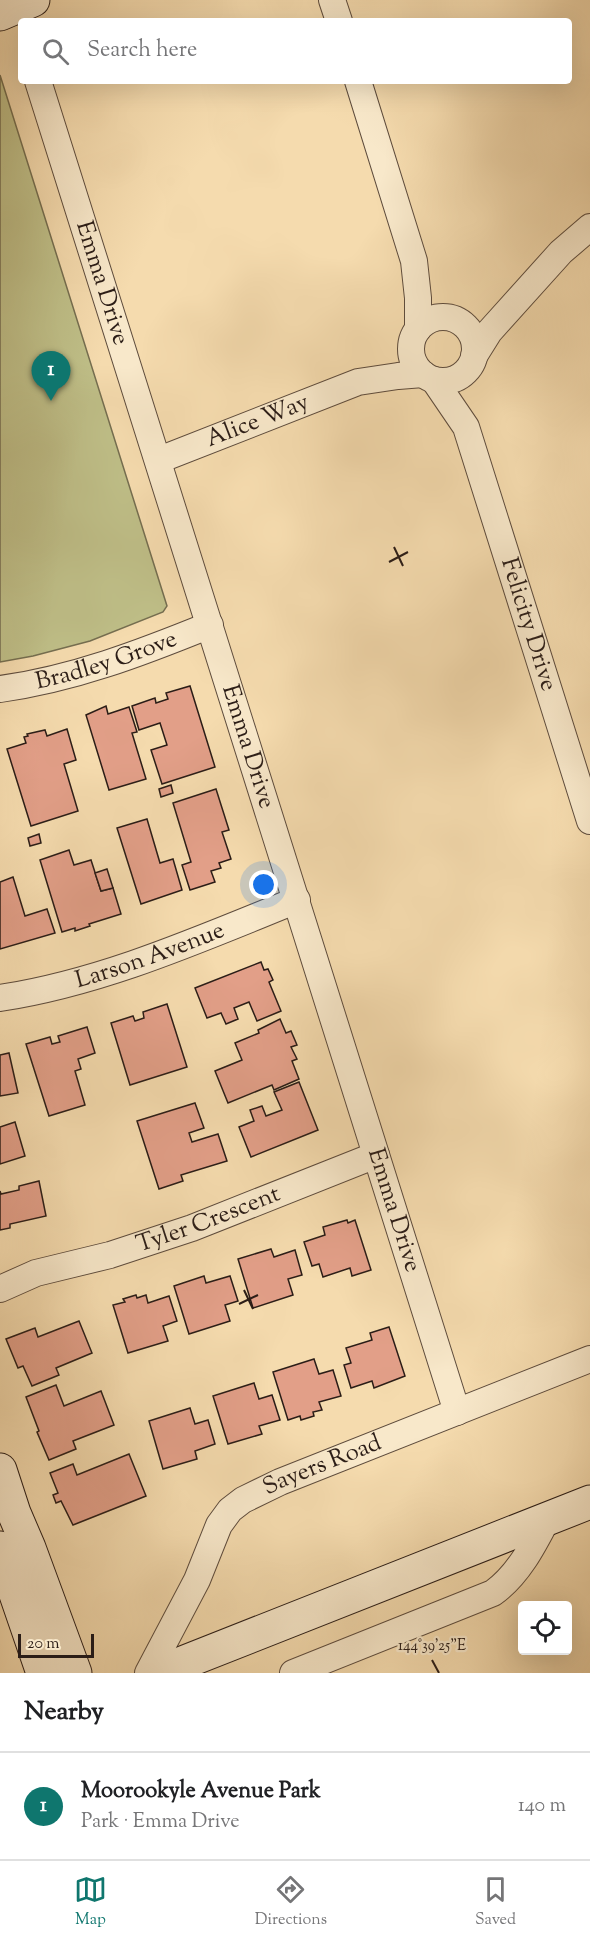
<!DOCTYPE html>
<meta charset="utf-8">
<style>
body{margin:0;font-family:"Sorts Mill Goudy",serif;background:#f6f6f6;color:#202124}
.controls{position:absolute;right:18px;bottom:18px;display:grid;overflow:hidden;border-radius:6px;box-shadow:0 6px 24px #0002}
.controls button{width:54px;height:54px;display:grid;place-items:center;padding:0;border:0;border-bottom:2px solid #e0e0e0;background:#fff;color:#202124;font:30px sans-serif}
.scale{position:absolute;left:18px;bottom:15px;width:76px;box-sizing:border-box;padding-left:6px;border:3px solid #2b1d17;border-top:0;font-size:16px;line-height:21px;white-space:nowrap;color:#2b1d17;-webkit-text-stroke:4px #f8e8ca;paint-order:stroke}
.you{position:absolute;left:264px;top:885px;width:21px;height:21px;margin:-15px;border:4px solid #fff;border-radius:50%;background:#1a73e8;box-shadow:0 0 0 9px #1a73e833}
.badge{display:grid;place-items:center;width:39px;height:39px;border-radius:50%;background:#0f766e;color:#fff;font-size:20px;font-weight:700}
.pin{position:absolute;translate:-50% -50px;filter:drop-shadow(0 2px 3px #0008)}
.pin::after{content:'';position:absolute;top:32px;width:21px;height:18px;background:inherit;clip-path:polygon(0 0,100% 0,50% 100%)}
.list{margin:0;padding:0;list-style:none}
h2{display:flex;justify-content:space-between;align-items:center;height:78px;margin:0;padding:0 24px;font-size:26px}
h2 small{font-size:20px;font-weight:400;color:#757577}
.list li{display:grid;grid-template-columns:39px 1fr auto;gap:18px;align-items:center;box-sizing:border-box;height:108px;padding:0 24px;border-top:2px solid #e0e0e0}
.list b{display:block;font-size:22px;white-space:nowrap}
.list p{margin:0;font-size:20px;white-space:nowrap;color:#757577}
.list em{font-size:20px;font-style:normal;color:#757577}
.icon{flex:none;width:33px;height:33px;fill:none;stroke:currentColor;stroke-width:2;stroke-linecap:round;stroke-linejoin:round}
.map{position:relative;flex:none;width:590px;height:1673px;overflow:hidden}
.search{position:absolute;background:#fff;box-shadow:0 6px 24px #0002;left:18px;right:18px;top:18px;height:66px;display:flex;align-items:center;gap:15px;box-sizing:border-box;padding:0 21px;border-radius:6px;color:#757577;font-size:22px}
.sheet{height:186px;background:#fff}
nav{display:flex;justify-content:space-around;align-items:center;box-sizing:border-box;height:84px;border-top:2px solid #e0e0e0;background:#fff;font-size:16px;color:#757577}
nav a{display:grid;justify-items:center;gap:3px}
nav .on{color:#0f766e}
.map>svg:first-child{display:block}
.green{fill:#bfbf88;stroke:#756e50;stroke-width:1.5}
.building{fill:#e29f88;stroke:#2b1d17;stroke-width:1.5}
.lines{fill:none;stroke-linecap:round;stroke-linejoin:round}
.street-casing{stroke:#5e4c3d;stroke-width:28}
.secondary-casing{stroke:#2b1d17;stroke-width:35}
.street{stroke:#f8e8ca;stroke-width:26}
.secondary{stroke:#f8e8ca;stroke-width:33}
.ticks{fill:none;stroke:#2b1d17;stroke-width:2}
.labels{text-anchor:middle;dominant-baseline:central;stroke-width:4.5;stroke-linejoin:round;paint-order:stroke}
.street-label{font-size:24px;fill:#2b1d17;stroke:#f8e8ca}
.ticks-label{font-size:15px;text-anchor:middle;fill:#2b1d17;stroke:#f8e8ca;stroke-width:4.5;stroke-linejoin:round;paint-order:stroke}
</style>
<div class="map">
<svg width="590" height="1673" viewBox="0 0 590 1673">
<rect width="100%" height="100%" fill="#f5dbae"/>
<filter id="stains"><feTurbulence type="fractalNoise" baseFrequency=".00333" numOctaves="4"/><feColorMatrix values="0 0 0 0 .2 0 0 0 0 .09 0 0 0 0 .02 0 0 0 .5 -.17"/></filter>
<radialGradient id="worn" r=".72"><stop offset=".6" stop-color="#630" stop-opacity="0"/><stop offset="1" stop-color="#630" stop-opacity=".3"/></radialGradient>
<polygon class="green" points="0,75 167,606 163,612 90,641 33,656 0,662"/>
<g class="building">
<polygon points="190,686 215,767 162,784 151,750 167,745 160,723 139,730 132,706 155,698 156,703 168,699 166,693"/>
<polygon points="106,706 108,714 129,707 137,732 132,733 146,779 109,790 86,715"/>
<polygon points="67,729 76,760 64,764 78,811 31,826 7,749 26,743 24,737 28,736 27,734 45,730 47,736"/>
<polygon points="171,785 173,793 161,797 159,789"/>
<polygon points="216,789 229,830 222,832 231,859 219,863 221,868 211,871 215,882 190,890 182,865 191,862 173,803"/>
<polygon points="147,819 160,863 173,859 182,890 141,904 117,828"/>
<polygon points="39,834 41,843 30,846 28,838"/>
<polygon points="69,850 74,865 91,860 101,891 113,888 121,914 89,924 90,926 75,931 75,928 62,932 40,860"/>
<polygon points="107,869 113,888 101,891 95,873"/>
<polygon points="13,877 25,916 47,909 55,933 0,949 0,882"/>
<polygon points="261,962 264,970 268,969 273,980 269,982 281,1011 257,1021 249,1002 234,1008 238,1019 226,1024 221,1013 207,1018 195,988"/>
<polygon points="167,1004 187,1067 130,1085 111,1023 133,1016 135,1021 144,1018 143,1012"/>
<polygon points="280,1019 286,1033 291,1031 297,1045 291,1047 297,1059 292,1061 299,1079 274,1090 272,1085 228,1103 215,1071 242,1060 235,1043 259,1033 258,1030"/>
<polygon points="87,1027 95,1053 78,1059 81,1069 75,1071 85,1105 49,1116 26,1044 50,1037 52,1044 60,1042 58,1036"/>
<polygon points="9,1053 18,1093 0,1096 0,1055"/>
<polygon points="299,1082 318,1130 251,1157 239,1127 254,1121 250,1110 262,1106 266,1116 282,1110 274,1092"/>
<polygon points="195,1103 204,1128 189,1133 192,1142 218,1134 227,1161 181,1175 183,1181 159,1189 137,1121"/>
<polygon points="15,1122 25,1156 0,1164 0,1127"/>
<polygon points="39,1181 46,1216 10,1224 10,1228 0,1230 0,1191 1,1194 19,1190 19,1186"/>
<polygon points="347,1220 348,1223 355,1220 371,1270 352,1276 350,1268 323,1277 319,1264 312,1266 304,1242 325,1235 323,1227"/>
<polygon points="271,1249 274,1257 295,1250 302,1275 288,1279 293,1295 253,1308 238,1259"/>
<polygon points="204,1276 206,1283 230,1276 238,1301 225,1305 230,1321 189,1334 174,1286"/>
<polygon points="136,1295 137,1298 146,1295 148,1303 169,1296 177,1321 163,1326 168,1341 128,1353 113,1305 125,1302 123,1299"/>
<polygon points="79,1321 92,1353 56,1368 59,1375 32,1386 23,1366 18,1368 6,1339 35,1328 38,1337"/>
<polygon points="389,1327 405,1376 374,1388 372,1381 351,1388 344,1365 351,1363 346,1348 372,1340 370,1333"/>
<polygon points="314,1359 319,1374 333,1370 341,1396 319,1402 322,1410 313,1412 314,1416 301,1420 300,1416 288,1420 273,1372"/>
<polygon points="254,1383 259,1399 272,1395 280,1420 259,1426 262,1434 228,1444 213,1396"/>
<polygon points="56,1385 64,1406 101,1391 114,1425 73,1441 76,1449 49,1460 37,1432 39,1431 26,1397"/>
<polygon points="190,1408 195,1424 208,1420 215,1444 195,1451 197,1459 163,1469 149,1421"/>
<polygon points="129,1454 146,1496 73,1525 61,1501 56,1503 53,1495 58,1493 50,1473 73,1464 77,1475"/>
</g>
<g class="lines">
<g class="street-casing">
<g id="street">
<polyline points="332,0 339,21"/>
<path id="s1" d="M38,81L457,1412"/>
<polyline points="358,81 414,261 418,298 418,329"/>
<circle cx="443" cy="349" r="32"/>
<polyline points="474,356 489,332 561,252 590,227"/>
<path id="s2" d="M434,380L466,427L590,821"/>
<path id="s3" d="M159,460L358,382L398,376L423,374"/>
<path id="s4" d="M0,689C73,679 141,653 210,625"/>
<path id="s5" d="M0,998C104,982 200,939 297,900"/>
<path id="s6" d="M0,1289L36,1273L110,1255L192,1228L376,1155"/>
<path id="s7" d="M148,1673L197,1580L219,1525L230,1510L243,1500L280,1482L590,1359"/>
<path d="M293,1673L493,1593C518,1575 533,1546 547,1519"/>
</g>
</g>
<g class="secondary-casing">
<g id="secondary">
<polyline points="0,14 33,0"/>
<polyline points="0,1470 14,1513 29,1548 75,1673"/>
<polyline points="0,1548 43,1673"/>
<polyline points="157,1673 590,1502"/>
</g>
</g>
<use href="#street" class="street"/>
<use href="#secondary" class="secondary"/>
</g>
<path class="ticks" d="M394,547L403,566M389,562L408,552M244,1290L253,1309M239,1304L258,1295M432,1660L439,1673"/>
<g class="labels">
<g class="street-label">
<text stroke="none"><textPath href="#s1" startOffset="212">Emma Drive</textPath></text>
<text stroke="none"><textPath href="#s3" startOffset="106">Alice Way</textPath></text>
<text stroke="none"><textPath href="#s2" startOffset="264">Felicity Drive</textPath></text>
<text stroke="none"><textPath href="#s4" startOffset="110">Bradley Grove</textPath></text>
<text stroke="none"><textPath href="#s1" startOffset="698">Emma Drive</textPath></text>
<text stroke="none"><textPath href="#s5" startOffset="156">Larson Avenue</textPath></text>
<text stroke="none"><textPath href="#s1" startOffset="1184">Emma Drive</textPath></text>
<text stroke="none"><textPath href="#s6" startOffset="220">Tyler Crescent</textPath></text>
<text stroke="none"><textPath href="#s7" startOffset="286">Sayers Road</textPath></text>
</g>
</g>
<g class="ticks-label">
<text x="432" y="1650">144°39'25"E</text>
</g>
<rect width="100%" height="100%" filter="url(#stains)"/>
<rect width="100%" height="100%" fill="url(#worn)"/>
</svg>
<div class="controls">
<button><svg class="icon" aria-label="locate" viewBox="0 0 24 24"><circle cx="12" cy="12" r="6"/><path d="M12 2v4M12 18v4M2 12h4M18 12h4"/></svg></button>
</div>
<div class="scale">20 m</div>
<div class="you"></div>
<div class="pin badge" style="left:51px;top:401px">1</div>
<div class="search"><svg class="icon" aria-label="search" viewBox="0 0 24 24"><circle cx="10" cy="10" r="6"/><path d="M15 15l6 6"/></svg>Search here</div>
</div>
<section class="sheet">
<h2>Nearby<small></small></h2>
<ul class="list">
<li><span class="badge">1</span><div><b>Moorookyle Avenue Park</b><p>Park · Emma Drive</p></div><em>140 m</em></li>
</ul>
</section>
<nav>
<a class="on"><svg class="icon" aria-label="map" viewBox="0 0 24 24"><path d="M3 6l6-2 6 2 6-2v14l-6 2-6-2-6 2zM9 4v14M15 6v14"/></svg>Map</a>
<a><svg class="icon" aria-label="directions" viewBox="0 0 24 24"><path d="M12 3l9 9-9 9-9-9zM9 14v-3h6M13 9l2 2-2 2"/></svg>Directions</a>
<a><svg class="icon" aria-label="saved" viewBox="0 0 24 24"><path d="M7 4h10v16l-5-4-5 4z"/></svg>Saved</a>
</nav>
